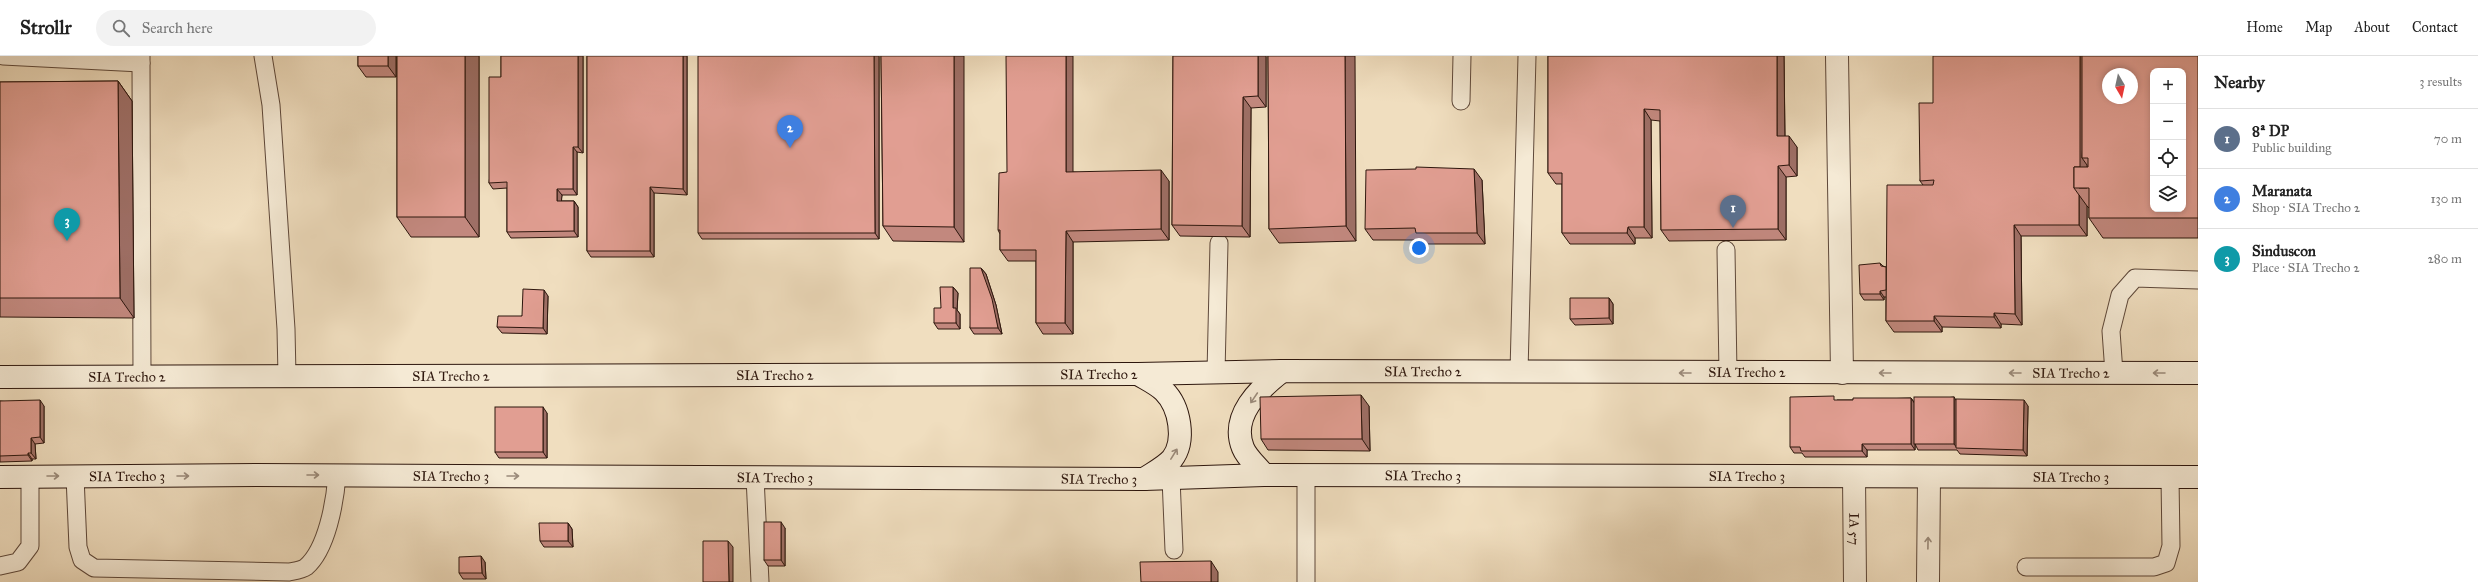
<!DOCTYPE html>
<meta charset="utf-8">
<style>
body{margin:0;font-family:"IM FELL Great Primer",serif;background:#f2f2f2;color:#222}
.controls{position:absolute;right:12px;top:12px;display:grid;overflow:hidden;border-radius:8px;box-shadow:0 2px 6px #0003}
.controls button{width:36px;height:36px;display:grid;place-items:center;padding:0;border:0;border-bottom:1px solid #e0e0e0;background:#fff;color:#222;font:20px sans-serif}
.compass{position:absolute;left:2102px;top:12px;width:36px;height:36px;border-radius:50%;background:#fff;box-shadow:0 2px 6px #0003;rotate:171deg}
.you{position:absolute;left:1419px;top:192px;width:14px;height:14px;margin:-10px;border:3px solid #fff;border-radius:50%;background:#1a73e8;box-shadow:0 0 0 6px #1a73e833}
.badge{display:grid;place-items:center;width:26px;height:26px;border-radius:50%;background:#111827;color:#fff;font-size:13px;font-weight:700}
.pin{position:absolute;translate:-50% -33px;filter:drop-shadow(0 1px 2px #0008)}
.pin::after{content:'';position:absolute;top:21px;width:14px;height:12px;background:inherit;clip-path:polygon(0 0,100% 0,50% 100%)}
.list{margin:0;padding:0;list-style:none}
h2{display:flex;justify-content:space-between;align-items:center;height:52px;margin:0;padding:0 16px;font-size:17px}
h2 small{font-size:13px;font-weight:400;color:#767676}
.list li{display:grid;grid-template-columns:26px 1fr auto;gap:12px;align-items:center;box-sizing:border-box;height:60px;padding:0 16px;border-top:1px solid #e0e0e0}
.list b{display:block;font-size:15px;white-space:nowrap}
.list p{margin:0;font-size:13px;white-space:nowrap;color:#767676}
.list em{font-size:13px;font-style:normal;color:#767676}
.icon{flex:none;width:22px;height:22px;fill:none;stroke:currentColor;stroke-width:2;stroke-linecap:round;stroke-linejoin:round}
.map{position:relative;flex:none;width:2198px;height:526px;overflow:hidden}
header{display:flex;align-items:center;gap:24px;box-sizing:border-box;height:56px;padding:0 20px;background:#fff;border-bottom:1px solid #e0e0e0}
header strong{font-size:19px}
nav{display:flex;gap:22px;margin-inline-start:auto;font-size:14px}
.search{width:280px;height:36px;background:#f2f2f2;display:flex;align-items:center;gap:10px;box-sizing:border-box;padding:0 14px;border-radius:22px;color:#767676;font-size:15px}
main{display:flex}
aside{flex:1;background:#fff}
.map>svg:first-child{display:block}
.lines{fill:none;stroke-linecap:round;stroke-linejoin:round}
.service-casing{stroke:#5e483a;stroke-width:19}
.minor-casing{stroke:#5e483a;stroke-width:24}
.tertiary-casing{stroke:#5e483a;stroke-width:24}
.secondary-casing{stroke:#2d160d;stroke-width:24}
.service{stroke:#f5ead5;stroke-width:17}
.minor{stroke:#f5ead5;stroke-width:22}
.tertiary{stroke:#f5ead5;stroke-width:22}
.secondary{stroke:#f5ead5;stroke-width:22}
.wall{fill:#c2887e;stroke:#2d160d}
.shaded-wall{fill:#9e6f66;stroke:#2d160d}
.building{fill:#e19e92;stroke:#2d160d;fill-rule:evenodd}
.oneway{stroke:#9b8b7b}
.labels{text-anchor:middle;dominant-baseline:central;stroke-width:3;stroke-linejoin:round;paint-order:stroke}
.street-label{font-size:14px;fill:#2d160d;stroke:#f5ead5}
</style>
<header>
<strong>Strollr</strong>
<div class="search"><svg class="icon" aria-label="search" viewBox="0 0 24 24"><circle cx="10" cy="10" r="6"/><path d="M15 15l6 6"/></svg>Search here</div>
<nav><a>Home</a><a>Map</a><a>About</a><a>Contact</a></nav>
</header>
<main>
<div class="map">
<svg width="2198" height="526" viewBox="0 0 2198 526">
<rect width="100%" height="100%" fill="#f0debf"/>
<filter id="stains"><feTurbulence type="fractalNoise" baseFrequency=".005" numOctaves="4"/><feColorMatrix values="0 0 0 0 .2 0 0 0 0 .09 0 0 0 0 .02 0 0 0 .5 -.17"/></filter>
<radialGradient id="worn" r=".72"><stop offset=".6" stop-color="#630" stop-opacity="0"/><stop offset="1" stop-color="#630" stop-opacity=".3"/></radialGradient>
<g class="lines">
<g class="service-casing">
<g id="service">
<polyline points="3,0 141,7 141,0"/>
<polyline points="263,0 271,49 286,273 287,320"/>
<polyline points="141,7 142,321"/>
<polyline points="1461,45 1462,0"/>
<polyline points="1726,194 1728,317"/>
<polyline points="1519,316 1527,0"/>
<polyline points="1216,317 1219,187"/>
<polyline points="2114,317 2111,275 2120,239 2135,222 2198,224"/>
<polyline points="1306,419 1306,526"/>
<path d="M75,420L78,491L82,504L94,512L289,516C294,515 302,514 306,511C327,493 335,446 337,419"/>
<polyline points="755,421 760,526"/>
<polyline points="1171,422 1174,494"/>
<polyline points="0,510 18,506 30,490 30,420"/>
<polyline points="2026,511 2154,511 2166,507 2171,490 2170,421"/>
</g>
</g>
<g class="minor-casing">
<polyline id="minor" points="1837,0 1842,317"/>
</g>
<g class="tertiary-casing">
<g id="tertiary">
<path id="s1" d="M1854,421L1855,526"/>
<polyline points="1928,526 1929,422"/>
</g>
</g>
<g class="secondary-casing">
<g id="secondary">
<path d="M1138,318C1146,323 1157,328 1164,335C1180,351 1186,385 1172,403C1165,411 1153,417 1144,423"/>
<path id="s2" d="M0,321L1138,318L1282,315L2198,317"/>
<path d="M1264,419C1258,411 1247,402 1243,392C1230,360 1259,333 1282,315"/>
<path id="s3" d="M0,421L257,419L1144,423L1264,419L2198,421"/>
</g>
</g>
<use href="#service" class="service"/>
<use href="#minor" class="minor"/>
<use href="#tertiary" class="tertiary"/>
<use href="#secondary" class="secondary"/>
</g>
<g class="wall">
<polygon points="358,0 396,0 396,21 366,21 358,10"/>
<polygon points="397,0 479,0 479,181 411,181 397,161"/>
<polygon points="501,0 583,0 583,97 577,96 577,139 562,139 561,145 574,145 578,151 578,181 511,182 507,176 507,132 493,133 489,127 501,21"/>
<polygon points="587,0 687,0 687,139 654,137 654,201 591,201 587,195"/>
<polygon points="879,0 879,183 702,183 698,177"/>
<polygon points="881,0 964,186 893,185 883,170"/>
<polygon points="1173,0 1266,0 1266,51 1251,52 1250,181 1180,180 1172,169"/>
<polygon points="1268,0 1356,185 1279,187 1269,173"/>
<polygon points="1548,0 1784,0 1785,80 1797,91 1797,120 1786,121 1786,184 1669,185 1661,174 1660,65 1651,64 1652,182 1635,182 1635,188 1570,188 1562,177 1562,128 1556,128 1548,117"/>
<polygon points="2198,0 2198,182 2103,182 2089,162 2089,152 2087,150 2087,180 2021,180 2022,269 2001,268 2001,272 1942,271 1942,276 1894,276 1886,265 1886,241 1884,241 1884,244 1864,244 1860,238 1880,207 1883,210 1886,211 1923,129 1920,125 1933,47"/>
<polygon points="118,25 132,45 134,262 0,261 0,26"/>
<polygon points="1073,116 1169,125 1169,184 1073,186 1073,278 1043,278 1036,267 1036,205 1008,205 1000,194 1000,178 998,174"/>
<polygon points="1482,124 1485,188 1423,188 1420,184 1373,184 1365,173"/>
<polygon points="981,212 986,218 996,249 1002,278 974,278 970,272"/>
<polygon points="953,231 958,237 957,254 960,258 960,273 938,273 934,267 941,252"/>
<polygon points="548,240 547,278 502,277 497,271 522,260"/>
<polygon points="1609,242 1613,248 1613,268 1575,269 1570,263"/>
<polygon points="1954,341 1956,346 2028,350 2027,400 1960,398 1957,394 1918,394 1915,388 1915,394 1867,394 1867,401 1805,401 1802,397 1794,397 1790,391 1837,344 1853,344 1911,342 1914,346"/>
<polygon points="0,345 44,350 44,387 35,388 36,403 32,403 32,405 0,406"/>
<polygon points="1369,350 1370,395 1268,394 1261,383"/>
<polygon points="547,357 547,402 499,402 495,396"/>
<polygon points="568,467 572,473 573,491 544,491 540,485"/>
<polygon points="785,472 785,510 768,510 764,504"/>
<polygon points="485,506 486,523 463,523 459,517"/>
</g>
<g class="shaded-wall">
<polygon points="388,0 396,0 396,21 388,10"/>
<polygon points="465,0 479,0 479,181 465,161"/>
<polygon points="578,0 583,0 583,97 578,91"/>
<polygon points="683,0 687,0 687,139 683,133"/>
<polygon points="874,0 879,0 879,183 875,177"/>
<polygon points="954,0 964,0 964,186 954,171"/>
<polygon points="1066,0 1073,0 1073,127 1066,116"/>
<polygon points="1258,0 1266,0 1266,51 1258,40"/>
<polygon points="1345,0 1355,0 1356,185 1346,170"/>
<polygon points="1777,0 1784,0 1785,91 1777,80"/>
<polygon points="2080,0 2088,0 2082,102 2087,109 2087,132 2079,132"/>
<polygon points="118,25 132,45 134,262 120,242"/>
<polygon points="1243,41 1251,52 1250,181 1242,170"/>
<polygon points="1644,53 1651,64 1652,182 1644,171"/>
<polygon points="1789,80 1797,91 1797,120 1789,109"/>
<polygon points="573,91 577,96 577,139 573,133"/>
<polygon points="1778,110 1786,121 1786,184 1778,173"/>
<polygon points="1474,113 1482,124 1485,188 1477,177"/>
<polygon points="1161,114 1169,125 1169,184 1161,173"/>
<polygon points="650,131 654,137 654,201 650,195"/>
<polygon points="557,133 562,139 561,151 557,145"/>
<polygon points="2079,139 2087,150 2087,180 2079,169"/>
<polygon points="574,145 578,151 578,181 574,175"/>
<polygon points="2014,169 2021,180 2022,269 2015,258"/>
<polygon points="1628,171 1635,182 1635,188 1627,177"/>
<polygon points="1066,175 1073,186 1073,278 1065,267"/>
<polygon points="981,212 986,218 996,249 1002,278 998,272"/>
<polygon points="953,231 958,237 957,254 960,258 960,273 956,267 953,252"/>
<polygon points="544,234 548,240 547,278 543,272"/>
<polygon points="1880,235 1884,241 1884,244 1880,238"/>
<polygon points="1609,242 1613,248 1613,268 1609,262"/>
<polygon points="1994,257 2001,268 2001,272 1994,261"/>
<polygon points="1934,260 1942,271 1942,276 1934,265"/>
<polygon points="1361,339 1369,350 1370,395 1362,383"/>
<polygon points="1954,341 1958,347 1957,392 1954,388"/>
<polygon points="1911,342 1915,348 1915,394 1911,388"/>
<polygon points="40,344 44,350 44,387 40,381"/>
<polygon points="2024,344 2028,350 2027,400 2023,394"/>
<polygon points="543,351 547,357 547,402 543,396"/>
<polygon points="31,382 35,388 36,403 31,397"/>
<polygon points="1862,388 1867,394 1867,401 1862,395"/>
<polygon points="28,397 32,403 32,405 28,399"/>
<polygon points="781,466 785,472 785,510 781,504"/>
<polygon points="568,467 572,473 573,491 568,485"/>
<polygon points="728,485 733,491 733,526 729,526"/>
<polygon points="481,500 485,506 486,523 482,517"/>
<polygon points="1211,505 1218,516 1218,526 1211,526"/>
</g>
<g class="building">
<rect x="358" y="0" width="30" height="10"/>
<rect x="397" y="0" width="68" height="161"/>
<polygon points="501,0 578,0 578,91 573,91 573,133 557,133 557,145 574,145 574,175 507,176 507,126 489,127 489,21 501,21"/>
<polygon points="587,0 683,0 683,133 650,131 650,195 587,195"/>
<polygon points="698,0 874,0 875,177 698,177"/>
<polygon points="881,0 954,0 954,171 883,170"/>
<polygon points="1006,0 1066,0 1066,116 1161,114 1161,173 1066,175 1065,267 1036,267 1036,194 1000,194 1000,174 998,174 999,117 1007,116"/>
<polygon points="1173,0 1258,0 1258,40 1243,41 1242,170 1172,169"/>
<polygon points="1268,0 1345,0 1346,170 1269,173"/>
<polygon points="1548,0 1777,0 1777,80 1789,80 1789,109 1778,110 1778,173 1661,174 1660,54 1644,53 1644,171 1628,171 1627,177 1562,177 1562,117 1548,117"/>
<polygon points="1933,0 2080,0 2080,111 2074,111 2074,132 2079,139 2079,169 2014,169 2015,258 1994,257 1994,261 1934,260 1934,265 1886,265 1887,129 1933,129 1934,124 1920,125 1919,47 1933,47"/>
<path d="M2082,0H2198V162H2089V132H2074V111H2088V102H2082ZM2153,15H2183V153H2153ZM2108,18H2132V42H2108Z"/>
<polygon points="118,25 120,242 0,242 0,26"/>
<polygon points="1416,111 1474,113 1477,177 1416,177 1415,172 1365,173 1366,114 1416,113"/>
<polygon points="1880,207 1881,210 1886,211 1886,234 1880,235 1880,238 1860,238 1859,209"/>
<polygon points="970,212 981,212 992,243 998,272 970,272"/>
<polygon points="940,231 953,231 953,252 956,252 956,267 934,267 934,252 941,252"/>
<polygon points="523,233 544,234 543,272 497,271 498,260 522,260"/>
<polygon points="1570,242 1609,242 1609,262 1570,263"/>
<polygon points="1361,339 1362,383 1261,383 1260,341"/>
<polygon points="1834,340 1834,344 1853,344 1853,342 1911,342 1911,388 1862,388 1862,395 1801,395 1800,391 1790,391 1790,341"/>
<rect x="1914" y="341" width="40" height="47"/>
<polygon points="1956,343 2024,344 2023,394 1956,392"/>
<polygon points="40,344 40,381 31,382 31,397 28,397 28,399 0,400 0,345"/>
<rect x="495" y="351" width="48" height="45"/>
<rect x="764" y="466" width="17" height="38"/>
<polygon points="539,467 568,467 568,485 540,485"/>
<polygon points="703,485 728,485 729,526 703,526"/>
<polygon points="481,500 482,517 459,517 459,501"/>
<polygon points="1211,505 1211,526 1141,526 1140,506"/>
</g>
<defs><path id="oneway-shaft" d="M-6 0H5M1.5-3L5.5 0L1.5 3" fill="none" stroke-width="1.6" stroke-linecap="round" stroke-linejoin="round"/></defs>
<g class="oneway">
<use href="#oneway-shaft" transform="translate(1685 317) rotate(-180)"/>
<use href="#oneway-shaft" transform="translate(1885 317) rotate(180)"/>
<use href="#oneway-shaft" transform="translate(2015 317) rotate(180)"/>
<use href="#oneway-shaft" transform="translate(2159 317) rotate(-180)"/>
<use href="#oneway-shaft" transform="translate(1254 342) rotate(124)"/>
<use href="#oneway-shaft" transform="translate(1174 398) rotate(-58)"/>
<use href="#oneway-shaft" transform="translate(313 419)"/>
<use href="#oneway-shaft" transform="translate(53 420)"/>
<use href="#oneway-shaft" transform="translate(183 420)"/>
<use href="#oneway-shaft" transform="translate(513 420)"/>
<use href="#oneway-shaft" transform="translate(1928 487) rotate(-89)"/>
</g>
<g class="labels">
<g class="street-label">
<text stroke="none"><textPath href="#s2" startOffset="1423">SIA Trecho 2</textPath></text>
<text stroke="none"><textPath href="#s2" startOffset="1747">SIA Trecho 2</textPath></text>
<text stroke="none"><textPath href="#s2" startOffset="2071">SIA Trecho 2</textPath></text>
<text stroke="none"><textPath href="#s2" startOffset="1099">SIA Trecho 2</textPath></text>
<text stroke="none"><textPath href="#s2" startOffset="775">SIA Trecho 2</textPath></text>
<text stroke="none"><textPath href="#s2" startOffset="451">SIA Trecho 2</textPath></text>
<text stroke="none"><textPath href="#s2" startOffset="127">SIA Trecho 2</textPath></text>
<text stroke="none"><textPath href="#s3" startOffset="127">SIA Trecho 3</textPath></text>
<text stroke="none"><textPath href="#s3" startOffset="451">SIA Trecho 3</textPath></text>
<text stroke="none"><textPath href="#s3" startOffset="1423">SIA Trecho 3</textPath></text>
<text stroke="none"><textPath href="#s3" startOffset="1747">SIA Trecho 3</textPath></text>
<text stroke="none"><textPath href="#s3" startOffset="775">SIA Trecho 3</textPath></text>
<text stroke="none"><textPath href="#s3" startOffset="2071">SIA Trecho 3</textPath></text>
<text stroke="none"><textPath href="#s3" startOffset="1099">SIA Trecho 3</textPath></text>
<text stroke="none"><textPath href="#s1" startOffset="52">IA 57</textPath></text>
</g>
</g>
<rect width="100%" height="100%" filter="url(#stains)"/>
<rect width="100%" height="100%" fill="url(#worn)"/>
</svg>
<div class="controls">
<button>+</button>
<button>−</button>
<button><svg class="icon" aria-label="locate" viewBox="0 0 24 24"><circle cx="12" cy="12" r="6"/><path d="M12 2v4M12 18v4M2 12h4M18 12h4"/></svg></button>
<button><svg class="icon" aria-label="layers" viewBox="0 0 24 24"><path d="M12 4l9 5-9 5-9-5zM3 14l9 5 9-5"/></svg></button>
</div>
<svg class="compass" viewBox="-18 -18 36 36"><path d="M0-13l5 13h-10z" fill="#e53935"/><path d="M0 13l5-13h-10z" fill="#767676"/></svg>
<div class="you"></div>
<div class="pin badge" style="left:1733px;top:172px;background:#5c6f8a">1</div>
<div class="pin badge" style="left:790px;top:92px;background:#3f7fe0">2</div>
<div class="pin badge" style="left:67px;top:185px;background:#0f9aa8">3</div>
</div>
<aside>
<h2>Nearby<small>3 results</small></h2>
<ul class="list">
<li><span class="badge" style="background:#5c6f8a">1</span><div><b>8ª DP</b><p>Public building</p></div><em>70 m</em></li>
<li><span class="badge" style="background:#3f7fe0">2</span><div><b>Maranata</b><p>Shop · SIA Trecho 2</p></div><em>130 m</em></li>
<li><span class="badge" style="background:#0f9aa8">3</span><div><b>Sinduscon</b><p>Place · SIA Trecho 2</p></div><em>280 m</em></li>
</ul>
</aside>
</main>
